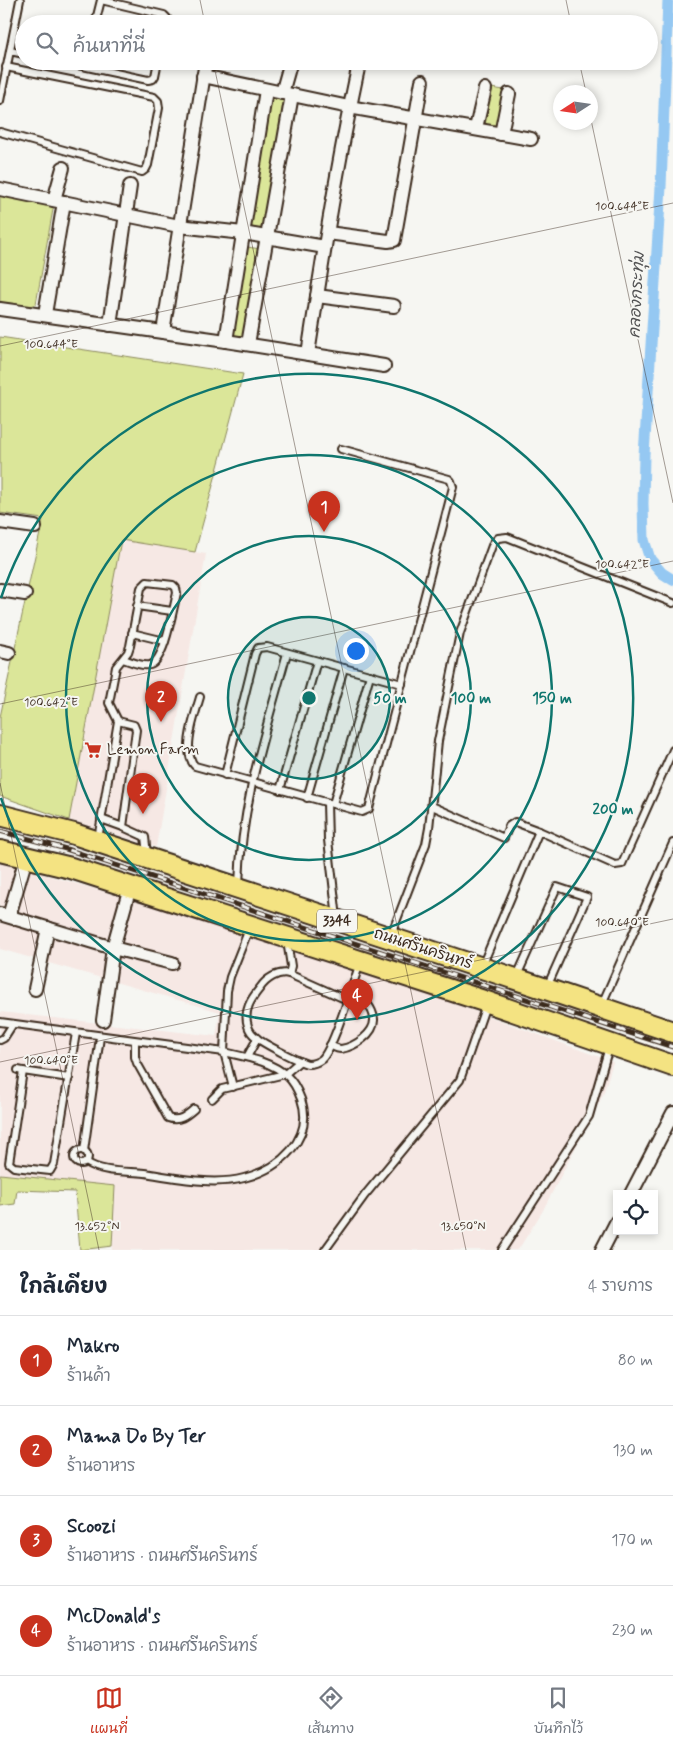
<!DOCTYPE html>
<html lang="th">
<meta charset="utf-8">
<style>
body{margin:0;font-family:Mynerve,"Playpen Sans Thai",sans-serif;background:#f6f6f7;color:#1f2937}
.controls{position:absolute;right:15px;bottom:15px;display:grid;overflow:hidden;border-radius:0px;box-shadow:0 2px 8px #0003}
.controls button{width:45px;height:45px;display:grid;place-items:center;padding:0;border:0;border-bottom:1px solid #e0e1e3;background:#fff;color:#1f2937;font:25px sans-serif}
.compass{position:absolute;left:553px;top:85px;width:45px;height:45px;border-radius:50%;background:#fff;box-shadow:0 2px 8px #0003;rotate:258deg}
.you{position:absolute;left:355px;top:650px;width:18px;height:18px;margin:-12px;border:4px solid #fff;border-radius:50%;background:#1a73e8;box-shadow:0 0 0 8px #1a73e833}
.badge{display:grid;place-items:center;width:32px;height:32px;border-radius:50%;background:#c8321e;color:#fff;font-size:16px;font-weight:700}
.pin{position:absolute;translate:-50% -41px;filter:drop-shadow(0 1px 2px #0008)}
.pin::after{content:'';position:absolute;top:26px;width:18px;height:15px;background:inherit;clip-path:polygon(0 0,100% 0,50% 100%)}
.list{margin:0;padding:0;list-style:none}
h2{display:flex;justify-content:space-between;align-items:center;height:65px;margin:0;padding:0 20px;font-size:21px}
h2 small{font-size:16px;font-weight:400;color:#747a83}
.list li{display:grid;grid-template-columns:32px 1fr auto;gap:15px;align-items:center;box-sizing:border-box;height:90px;padding:0 20px;border-top:1px solid #e0e1e3}
.list b{display:block;font-size:19px;white-space:nowrap}
.list p{margin:0;font-size:16px;white-space:nowrap;color:#747a83}
.list em{font-size:16px;font-style:normal;color:#747a83}
.icon{flex:none;width:28px;height:28px;fill:none;stroke:currentColor;stroke-width:2;stroke-linecap:round;stroke-linejoin:round}
.map{position:relative;flex:none;width:673px;height:1250px;overflow:hidden}
.search{position:absolute;background:#fff;box-shadow:0 2px 8px #0003;left:15px;right:15px;top:15px;height:55px;display:flex;align-items:center;gap:12px;box-sizing:border-box;padding:0 18px;border-radius:28px;color:#747a83;font-size:19px}
.sheet{height:425px;background:#fff}
nav{display:flex;justify-content:space-around;align-items:center;box-sizing:border-box;height:70px;border-top:1px solid #e0e1e3;background:#fff;font-size:14px;color:#747a83}
nav a{display:grid;justify-items:center;gap:2px}
nav .on{color:#c8321e}
.map>svg:first-child{display:block}
.built{fill:#f6e8e4}
.green{fill:#dbe699;stroke:#8b885c}
.lines{fill:none;stroke-linecap:round;stroke-linejoin:round}
.canal{stroke:#95c8f2;stroke-width:11}
.lane-casing{stroke:#3b2a1e;stroke-width:10}
.street-casing{stroke:#3b2a1e;stroke-width:16}
.primary-casing{stroke:#3b2a1e;stroke-width:24}
.lane{stroke:#f6f6f2;stroke-width:6}
.street{stroke:#f6f6f2;stroke-width:12}
.primary{stroke:#f4e382;stroke-width:20}
.rail-casing{stroke:#3b2a1e;stroke-width:5}
.rail{stroke:#f6f6f2;stroke-width:3;stroke-dasharray:9;stroke-linecap:butt}
.ticks{fill:none;stroke:#3b2a1e;stroke-width:1;stroke-opacity:0.45}
.ring{fill:none;stroke:#0f766e;stroke-width:2.5}
.labels{text-anchor:middle;dominant-baseline:central;stroke-width:4;stroke-linejoin:round;paint-order:stroke}
.shield{fill:#f6f6f2;stroke:#73675e;stroke-width:1}
.shield-label{font-size:14px;font-weight:bold;fill:#3b2a1e}
.poi-label{font-size:15px;fill:#3b2a1e;stroke:#f6f6f2;text-anchor:start}
.street-label{font-size:15px;fill:#3b2a1e;stroke:#f6f6f2}
.water-label{font-size:16px;font-style:italic;fill:#525253;stroke:#f6f6f2}
.ticks-label{font-size:12px;text-anchor:middle;fill:#3b2a1e;stroke:#f6f6f2;stroke-width:4;stroke-linejoin:round;paint-order:stroke}
.centre{fill:#0f766e;stroke:#f6f6f2;stroke-width:2.5}
.ring-label{font-size:15px;text-anchor:middle;font-weight:bold;fill:#0f766e;stroke:#f6f6f2;stroke-width:4;stroke-linejoin:round;paint-order:stroke}
</style>
<div class="map">
<svg width="673" height="1250" viewBox="0 0 673 1250">
<rect width="100%" height="100%" fill="#f6f6f2"/>
<filter id="ink" filterUnits="userSpaceOnUse"><feTurbulence type="fractalNoise" baseFrequency=".02" numOctaves="2"/><feDisplacementMap in="SourceGraphic" scale="10" xChannelSelector="R" yChannelSelector="G"/><feConvolveMatrix kernelMatrix="1 2 1 2 8 2 1 2 1" color-interpolation-filters="sRGB"/></filter>
<g filter="url(#ink)">
<g class="built">
<polygon points="121,539 206,554 156,847 69,820"/>
<polygon points="0,862 99,890 409,987 613,1062 603,1095 542,1212 518,1250 112,1250 115,1186 0,1174 0,1012 216,1036 220,1012 0,949"/>
</g>
<g class="green">
<polygon points="491,88 504,90 498,128 485,126"/>
<polygon points="269,96 286,98 265,230 248,227"/>
<polygon points="0,195 54,204 36,304 30,306 0,302"/>
<polygon points="247,247 261,249 245,339 231,337"/>
<polygon points="0,337 243,374 195,552 121,540 69,820 0,796 0,717 43,519 0,513"/>
<polygon points="0,1174 115,1186 112,1246 80,1250 75,1192 17,1190 15,1204 0,1206"/>
</g>
<g class="lines">
<polyline class="canal" points="668,0 661,187 644,455 643,504 644,540 650,559 662,573 673,580"/>
<g class="lane-casing">
<g id="lane">
<polyline points="101,0 164,15 167,18 166,24"/>
<polyline points="95,24 101,0"/>
<polyline points="10,51 24,54"/>
<polyline points="59,61 148,80 153,79 155,76 158,61"/>
<polyline points="0,101 20,0"/>
<polyline points="0,132 142,172 146,169 148,165 159,108 158,101 154,97 6,67"/>
<polyline points="137,606 172,611"/>
<polyline points="132,633 165,641"/>
<path d="M200,697C195,715 181,752 195,766L362,812L369,809L453,487L451,481L449,479L341,449"/>
<polyline points="118,721 134,725 136,730 123,827 145,837 147,854"/>
<polyline points="225,775 255,654 258,648 267,647 402,684"/>
<polyline points="280,790 317,661"/>
<polyline points="307,798 344,668"/>
<polyline points="327,803 328,840 337,918"/>
<polyline points="333,804 370,675"/>
<polyline points="432,806 504,838 509,826 515,822 539,831"/>
<polyline points="101,819 123,827"/>
<path d="M98,839L118,721L109,703L116,667L128,652L130,646L141,588L147,582L173,585L176,588L177,593C173,608 165,661 150,665C142,667 130,661 123,659"/>
<path d="M239,885C241,803 266,730 287,653"/>
<polyline points="391,935 426,844 429,828 438,741 460,633 493,543 498,538 507,537 673,603"/>
<polyline points="287,941 291,966 289,974"/>
<polyline points="482,966 539,831 615,865 622,864 673,750"/>
<polyline points="517,976 557,887 587,897 547,987"/>
<path d="M347,1000L289,974C278,971 266,979 260,988C251,999 243,1011 248,1026C249,1030 253,1035 257,1038C262,1043 301,1063 308,1064C313,1064 318,1062 322,1059C334,1047 353,983 360,963"/>
<polyline points="602,1004 673,843"/>
<path d="M0,1022L224,1052C245,1057 271,1061 287,1076C294,1082 298,1091 301,1099C315,1139 279,1169 244,1178C214,1186 176,1178 145,1173C127,1171 102,1173 86,1162"/>
<polyline points="0,1040 4,1038 13,1024"/>
<path d="M135,1041V1057L137,1063L168,1118C179,1122 186,1116 194,1109"/>
<path d="M330,1045C334,1047 337,1049 341,1049C354,1047 375,1034 374,1019C373,1006 360,996 351,988"/>
<polyline points="247,1057 257,1039"/>
<polyline points="18,1070 23,1071 9,1163 14,1167 50,1171 54,1164 76,1033"/>
<polyline points="23,1071 69,1078"/>
<polyline points="233,1087 224,1052 227,991 230,977 249,929"/>
<polyline points="212,1099 222,1089 285,1074 300,1061"/>
<circle cx="81" cy="1157" r="7"/>
<polyline points="84,1151 100,1037"/>
<polyline points="325,1250 365,1195 460,1080 486,1005"/>
<polyline points="502,1250 589,1116 609,1047"/>
</g>
</g>
<g class="street-casing">
<g id="street">
<polyline points="203,76 349,107 531,139"/>
<polyline points="282,93 291,61"/>
<polyline points="476,128 485,89"/>
<polyline points="501,134 509,94"/>
<polyline points="0,189 179,226 243,233 325,247"/>
<polyline points="54,200 63,168"/>
<polyline points="328,233 388,241 394,240 422,81"/>
<polyline points="317,296 394,306"/>
<polyline points="0,309 226,341 384,366"/>
<polyline points="45,314 64,202"/>
<polyline points="110,325 130,186"/>
<polyline points="163,332 206,61"/>
<polyline points="226,341 266,90"/>
<polyline points="248,344 292,95"/>
<path d="M308,354C323,257 338,160 359,64"/>
<polyline points="0,522 35,527"/>
<polyline points="0,590 25,594"/>
<polyline points="0,651 9,653"/>
<polyline points="0,914 113,948 172,963"/>
<polyline points="9,916 26,858"/>
<polyline points="35,989 48,928"/>
<polyline points="103,1020 113,948 130,887"/>
<polyline points="631,1194 673,1113"/>
<polyline points="602,1250 617,1221"/>
</g>
</g>
<g class="primary-casing">
<g id="primary">
<polyline points="0,815 74,834 546,989 673,1032"/>
<polyline points="0,851 71,868 487,1002 673,1066"/>
</g>
</g>
<use href="#lane" class="lane"/>
<use href="#street" class="street"/>
<use href="#primary" class="primary"/>
<g class="rail-casing">
<polyline id="rail" points="0,831 66,849 673,1047"/>
</g>
<use href="#rail" class="rail"/>
</g>
</g>
<path class="ticks" d="M200,0L205,24M566,0L571,24M213,61L466,1250M579,61L586,92M590,115L673,503M0,346L673,203M0,704L673,561M0,783L99,1250M0,1062L673,919"/>
<circle cx="309" cy="698" r="81" fill="#0f766e" fill-opacity=".12"/>
<g class="ring">
<circle cx="309" cy="698" r="81"/>
<circle cx="309" cy="698" r="162"/>
<circle cx="309" cy="698" r="243"/>
<path d="M1 598A324 324 0 1 1 1 798"/>
</g>
<defs>
<g id="supermarket-bare" transform="scale(1.35)"><path d="M-6-5.5h2.5l.6 2H6L4.5 2H-2.5L-4.4-4H-6ZM-1.5 3.2a1.3 1.3 0 1 0 .1 0ZM3 3.2a1.3 1.3 0 1 0 .1 0Z" fill="#c8321e" stroke="#f6f6f2" stroke-width="2.5" paint-order="stroke"/></g>
</defs>
<g fill-rule="evenodd">
<use href="#supermarket-bare" x="93" y="750"/>
</g>
<g class="labels">
<rect class="shield" x="317" y="909.5" width="40" height="23" rx="4"/>
<g class="shield-label">
<text x="337" y="921">3344</text>
</g>
<g class="poi-label">
<text x="107" y="750">Lemon Farm</text>
</g>
<g class="street-label">
<text transform="translate(423 949) rotate(18)">ถนนศรีนครินทร์</text>
</g>
<g class="water-label">
<text transform="translate(637 295) rotate(-87)">คลองกระทุ่ม</text>
</g>
</g>
<g class="ticks-label">
<text x="622" y="210">100.644°E</text>
<text x="51" y="348">100.644°E</text>
<text x="622" y="568">100.642°E</text>
<text x="51" y="706">100.642°E</text>
<text x="622" y="926">100.640°E</text>
<text x="51" y="1064">100.640°E</text>
<text x="97" y="1230">13.652°N</text>
<text x="463" y="1230">13.650°N</text>
</g>
<circle cx="309" cy="698" r="8" class="centre"/>
<g class="ring-label">
<text x="390" y="703">50 m</text>
<text x="471" y="703">100 m</text>
<text x="552" y="703">150 m</text>
<text x="613" y="814">200 m</text>
</g>
</svg>
<div class="controls">
<button><svg class="icon" aria-label="locate" viewBox="0 0 24 24"><circle cx="12" cy="12" r="6"/><path d="M12 2v4M12 18v4M2 12h4M18 12h4"/></svg></button>
</div>
<svg class="compass" viewBox="-18 -18 36 36"><path d="M0-13l5 13h-10z" fill="#e53935"/><path d="M0 13l5-13h-10z" fill="#747a83"/></svg>
<div class="you"></div>
<div class="pin badge" style="left:324px;top:532px">1</div>
<div class="pin badge" style="left:161px;top:722px">2</div>
<div class="pin badge" style="left:143px;top:814px">3</div>
<div class="pin badge" style="left:357px;top:1020px">4</div>
<div class="search"><svg class="icon" aria-label="search" viewBox="0 0 24 24"><circle cx="10" cy="10" r="6"/><path d="M15 15l6 6"/></svg>ค้นหาที่นี่</div>
</div>
<section class="sheet">
<h2>ใกล้เคียง<small>4 รายการ</small></h2>
<ul class="list">
<li><span class="badge">1</span><div><b>Makro</b><p>ร้านค้า</p></div><em>80 m</em></li>
<li><span class="badge">2</span><div><b>Mama Do By Ter</b><p>ร้านอาหาร</p></div><em>130 m</em></li>
<li><span class="badge">3</span><div><b>Scoozi</b><p>ร้านอาหาร · ถนนศรีนครินทร์</p></div><em>170 m</em></li>
<li><span class="badge">4</span><div><b>McDonald's</b><p>ร้านอาหาร · ถนนศรีนครินทร์</p></div><em>230 m</em></li>
</ul>
</section>
<nav>
<a class="on"><svg class="icon" aria-label="map" viewBox="0 0 24 24"><path d="M3 6l6-2 6 2 6-2v14l-6 2-6-2-6 2zM9 4v14M15 6v14"/></svg>แผนที่</a>
<a><svg class="icon" aria-label="directions" viewBox="0 0 24 24"><path d="M12 3l9 9-9 9-9-9zM9 14v-3h6M13 9l2 2-2 2"/></svg>เส้นทาง</a>
<a><svg class="icon" aria-label="saved" viewBox="0 0 24 24"><path d="M7 4h10v16l-5-4-5 4z"/></svg>บันทึกไว้</a>
</nav>
